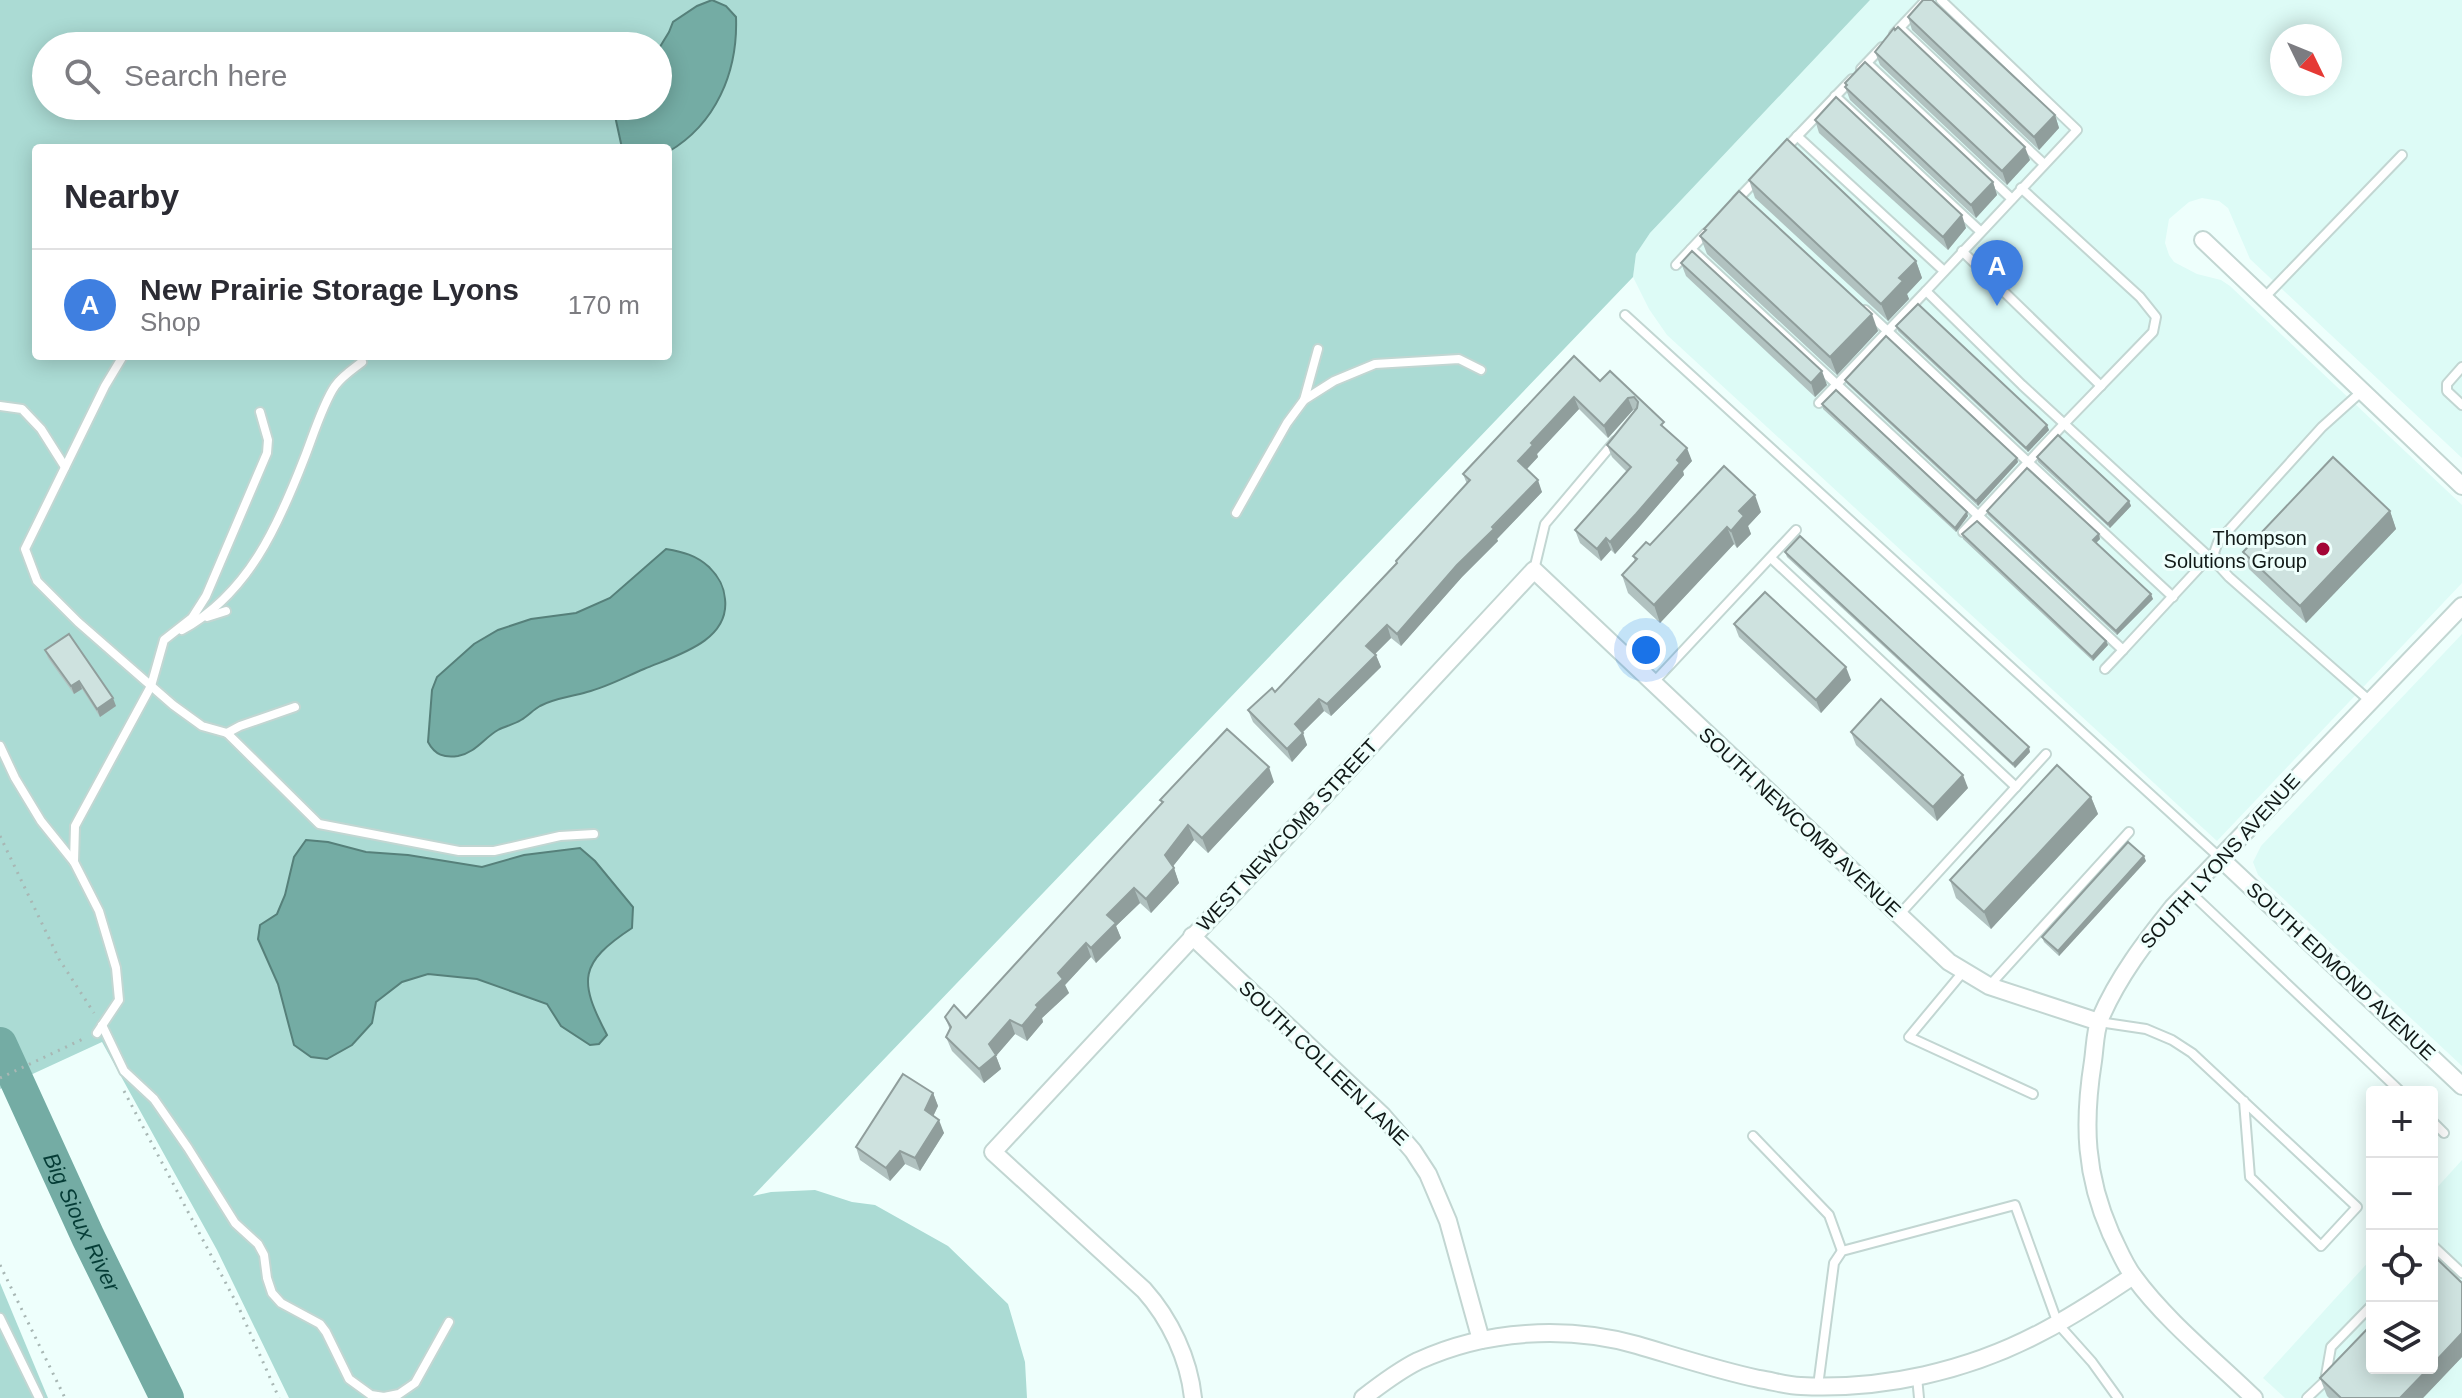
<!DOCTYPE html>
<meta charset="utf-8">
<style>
body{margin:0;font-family:Arial,sans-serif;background:#f2f2f3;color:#2b2b33}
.controls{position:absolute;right:24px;bottom:24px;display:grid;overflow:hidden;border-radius:8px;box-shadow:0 4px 20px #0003}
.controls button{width:72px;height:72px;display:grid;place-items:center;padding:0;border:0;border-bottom:2px solid #e1e1e2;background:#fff;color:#2b2b33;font:40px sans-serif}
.compass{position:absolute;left:2270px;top:24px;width:72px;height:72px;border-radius:50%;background:#fff;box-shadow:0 4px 20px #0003;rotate:133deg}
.you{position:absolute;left:1646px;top:650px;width:28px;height:28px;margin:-20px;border:6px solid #fff;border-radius:50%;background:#1a73e8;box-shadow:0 0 0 12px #1a73e833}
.badge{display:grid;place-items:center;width:52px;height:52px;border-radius:50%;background:#d93025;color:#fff;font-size:26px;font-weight:700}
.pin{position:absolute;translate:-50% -66px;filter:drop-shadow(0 2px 4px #0008)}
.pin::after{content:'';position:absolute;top:42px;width:28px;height:24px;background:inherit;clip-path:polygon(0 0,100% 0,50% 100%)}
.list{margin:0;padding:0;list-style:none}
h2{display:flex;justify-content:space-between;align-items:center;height:104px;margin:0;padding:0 32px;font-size:34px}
h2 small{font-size:26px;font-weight:400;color:#7c7c81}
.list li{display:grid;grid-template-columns:52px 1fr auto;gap:24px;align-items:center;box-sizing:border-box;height:112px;padding:0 32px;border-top:2px solid #e1e1e2}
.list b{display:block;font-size:30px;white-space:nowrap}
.list p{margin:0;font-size:26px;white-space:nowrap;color:#7c7c81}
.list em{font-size:26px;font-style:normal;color:#7c7c81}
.icon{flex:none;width:44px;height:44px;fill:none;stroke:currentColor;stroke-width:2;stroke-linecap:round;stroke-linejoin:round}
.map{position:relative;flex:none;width:2462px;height:1398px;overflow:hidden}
.search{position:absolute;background:#fff;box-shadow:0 4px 20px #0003;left:32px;top:32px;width:640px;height:88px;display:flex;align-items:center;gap:20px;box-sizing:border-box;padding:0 28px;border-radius:44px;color:#7c7c81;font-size:30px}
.panel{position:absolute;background:#fff;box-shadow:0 4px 20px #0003;left:32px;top:144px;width:640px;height:216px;border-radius:8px}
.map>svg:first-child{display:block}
.built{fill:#ddfbf6;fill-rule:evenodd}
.green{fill:#abdbd4;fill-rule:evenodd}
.water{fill:#74aca4;stroke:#56807a;stroke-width:2}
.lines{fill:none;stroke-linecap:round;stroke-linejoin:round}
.river{stroke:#74aca4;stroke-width:34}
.lane-casing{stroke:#c2d6d2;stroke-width:12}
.street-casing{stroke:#c2d6d2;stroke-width:20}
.path{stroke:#a8b7b4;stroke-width:3;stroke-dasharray:2 6;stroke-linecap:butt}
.lane{stroke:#fff;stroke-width:8}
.street{stroke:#fff;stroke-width:16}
.wall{fill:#b1c2c0}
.shaded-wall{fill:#909e9c}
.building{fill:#cee2df;stroke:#909e9c;stroke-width:2}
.poi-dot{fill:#a30536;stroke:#eefffc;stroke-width:3}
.labels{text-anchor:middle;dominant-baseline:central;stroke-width:6;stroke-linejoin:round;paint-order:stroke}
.poi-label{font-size:20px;fill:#111917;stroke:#eefffc;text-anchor:end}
.street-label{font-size:20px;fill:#111917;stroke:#eefffc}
.water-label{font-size:22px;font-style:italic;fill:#053c36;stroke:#eefffc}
</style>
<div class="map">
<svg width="2462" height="1398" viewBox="0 0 2462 1398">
<rect width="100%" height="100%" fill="#eefffc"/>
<g class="built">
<path d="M1870,0H2462V458L2250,259L2228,208L2219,201L2202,198L2189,202L2169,219L2165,243L2169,255L2174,262L2197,274L2221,280L2230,286L2462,505V583L2217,841L1667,335L1649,309L1633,277L1636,254L1650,233ZM2282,36H2330V84H2282Z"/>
<polygon points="2462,634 2462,1066 2258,875 2253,862 2261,846"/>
<polygon points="2462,1160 2462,1398 2285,1398 2263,1378 2372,1258 2372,1368 2432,1368 2432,1193"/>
</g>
<g class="green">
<path d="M0,0H1870L1650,233L1636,254L1633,277L753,1196L771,1192L815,1190L852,1202L875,1205L948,1246L1008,1304L1025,1362L1027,1398H289L217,1250L102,1042L0,1089ZM46,46H658V106H46ZM36,148H668V356H36Z"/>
<polygon points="0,1283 48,1398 0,1398"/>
</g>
<g class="water">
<path d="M712,0L726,6L736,17C738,72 716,124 668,152V148H622L615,116L618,106H658V50L669,32L673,22L697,6Z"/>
<path d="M666,549C683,552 696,555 709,567C719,577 724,586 725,599C730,642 674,656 644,669C625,677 607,687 587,692C571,697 555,698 540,706C533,710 528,716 521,720C513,725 505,726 498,730C484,738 475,753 458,756C444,758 435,755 428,742L432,690L437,677L474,644L498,630L531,619L576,613L610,598Z"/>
<path d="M306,840L328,842L366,852L408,855L482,867L524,855L580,848L595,861L633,907L632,928C579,963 578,980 607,1035L599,1044L590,1045L561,1026L547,1004L477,979L428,974L402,982L376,1002L372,1023L352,1045L327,1059L311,1057L294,1045L278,984L258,939L260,925L277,914L285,895L294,857Z"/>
</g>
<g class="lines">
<path class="river" id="s1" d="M0,1044L88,1237L167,1398"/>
<g class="lane-casing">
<g id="lane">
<polyline points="1941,0 2077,130 1926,291 2022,385 2219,566"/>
<polyline points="1900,28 2044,164"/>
<polyline points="1894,34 1926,0"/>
<polyline points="1867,63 2012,199"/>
<polyline points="1861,69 1882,47"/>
<polyline points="1835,96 1980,231"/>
<polyline points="1797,136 1944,271"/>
<polyline points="1784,150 1852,79"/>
<polyline points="1737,200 1758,178"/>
<polyline points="1706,233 1691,249 2123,650 2209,557"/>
<polyline points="1962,251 2101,386"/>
<polyline points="1676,265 1691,249"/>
<polyline points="2264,298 2402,155"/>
<polyline points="1865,310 2173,597"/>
<polyline points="1625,315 2219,857"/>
<polyline points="123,356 105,386 25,549 37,581 78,622 173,705 202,726 227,733 319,824 459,851 494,851 560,836 594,834"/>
<polyline points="2462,367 2447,384 2447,391 2462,405"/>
<polyline points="2361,392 2322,427 2218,542 2214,553 2219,566 2229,577 2370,701"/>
<polyline points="1304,400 1318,349"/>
<polyline points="1819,403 1926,291"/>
<polyline points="0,406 22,409 41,429 65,467"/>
<polyline points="1236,513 1287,423 1304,400 1334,381 1375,364 1459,359 1481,370"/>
<polyline points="1963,532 2064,424 2153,332 2156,317 2140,297 2021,188"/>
<polyline points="1771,558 2016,787"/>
<polyline points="1534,570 1545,524 1615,441"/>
<polyline points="207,617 226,611"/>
<path d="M182,630C248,594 278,526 304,459C312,439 323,403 335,386C342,376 353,369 362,362"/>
<polyline points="2105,669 2123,650"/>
<polyline points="1654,682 1796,530"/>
<polyline points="227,733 240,726 295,707"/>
<polyline points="0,746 15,778 41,821 74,862"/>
<polyline points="2189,891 2401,1092"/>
<polyline points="1899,915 2046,754"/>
<polyline points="1963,972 1909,1037 2033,1094"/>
<polyline points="1990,985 2129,832"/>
<polyline points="2099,1022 2146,1029 2172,1040 2192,1053 2357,1207 2321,1246 2250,1177 2244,1101"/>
<polyline points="102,1025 124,1071 154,1099 188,1148 235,1223 258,1244 264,1255 267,1278 272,1293 281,1303 320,1324 326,1332 349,1379 371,1395 384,1397 399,1394 415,1383 449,1322"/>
<polyline points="97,1033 119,1000 116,968 99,911 74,862 75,826 151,686 164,640 192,618 206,596 267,453 268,440 260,412"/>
<polyline points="2432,1121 2444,1133"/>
<polyline points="1753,1136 1829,1215 1842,1251"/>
<polyline points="2432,1245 2462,1273"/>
<polyline points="0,1318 39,1398"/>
<polyline points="1917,1377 1919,1398"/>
<polyline points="1818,1386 1834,1263 1842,1251 2015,1205 2058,1324 2092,1362 2118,1398"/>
<polyline points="2307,1398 2325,1381 2331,1347 2372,1305"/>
</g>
</g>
<g class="street-casing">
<g id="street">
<polyline points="2203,240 2462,486"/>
<polyline points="2219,857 2462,1086"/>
<polyline points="1192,936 1382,1115 1413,1151 1428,1174 1448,1221 1481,1340"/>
<path d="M1193,1398C1189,1359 1170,1319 1144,1290L993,1152L1534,570L1949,962L1989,986L2099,1022"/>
<path d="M1363,1398C1381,1384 1398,1371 1418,1361C1485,1330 1566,1325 1637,1345C1678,1357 1717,1370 1759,1379C1773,1381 1787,1386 1801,1386C1883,1390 1968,1371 2040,1333C2073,1316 2103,1296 2133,1276"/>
<path d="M2254,1398C2215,1360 2166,1321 2134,1277C2124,1264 2118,1248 2111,1234C2085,1175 2083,1124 2093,1061C2095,1047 2095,1031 2100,1019C2118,977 2145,942 2173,907L2462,606"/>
</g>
</g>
<g class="path">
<polyline points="0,836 59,959 94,1013"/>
<polyline points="0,1078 83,1039"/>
<polyline points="124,1091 239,1308 279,1398"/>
<polyline points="0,1265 65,1398"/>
</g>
<use href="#lane" class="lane"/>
<use href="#street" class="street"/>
</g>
<g class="wall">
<polygon points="1908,17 2055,115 2059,128 2039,150 1912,30"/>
<polygon points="1875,52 2030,160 2007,185 1880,65"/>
<polygon points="1845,83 1993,182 1997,195 1976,218 1850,100 1845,87 1846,86"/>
<polygon points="1815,120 1966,228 1948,250 1819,133"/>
<polygon points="1749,180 1916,261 1922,278 1907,294 1909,299 1888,321 1755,198"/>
<polygon points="1704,229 1878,331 1837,375 1707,254 1700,236 1705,231"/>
<polygon points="1681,263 1827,385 1815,397 1686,276"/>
<polygon points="1896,326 2049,430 2028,452 1898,331"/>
<polygon points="1610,371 1667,430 1692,461 1683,471 1684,475 1640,526 1615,554 1611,550 1601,561 1580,543 1575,530 1627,472 1612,457 1607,445 1636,410 1633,410 1608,438 1579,409 1537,454 1538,457 1527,469 1542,492 1497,539 1498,541 1462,577 1401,646 1391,638 1375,654 1381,667 1331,716 1324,711 1302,733 1307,745 1292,762 1253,722 1248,710 1275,692 1396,563 1467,484 1463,474 1600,381"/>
<polygon points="1845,380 2018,462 1978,506 1847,384"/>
<polygon points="1822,404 1968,516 1956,532 1823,409"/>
<polygon points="2037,457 2129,501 2131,506 2110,528 2038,462"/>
<polygon points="1987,511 2100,539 2096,543 2153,599 2117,635 1988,515"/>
<polygon points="2390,511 2396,529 2306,623 2249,569 2243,552"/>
<polygon points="1761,512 1748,526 1751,534 1737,548 1734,544 1660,623 1628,593 1622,575 1635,561 1633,556 1650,545"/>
<polygon points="1962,534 2106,641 2108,645 2093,661 1963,539"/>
<polygon points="1785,552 2030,752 2015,768 1787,557"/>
<polygon points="1734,624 1851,680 1821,713 1739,637"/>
<polygon points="45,650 116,706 100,717 82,689 74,694 48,658"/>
<polygon points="1851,732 1968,788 1937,821 1856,745"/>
<polygon points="1274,782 1208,853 1194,840 1173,866 1179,883 1151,913 1140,903 1116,926 1121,938 1096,963 1091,957 1065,985 1069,993 1042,1018 1043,1022 1027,1041 1015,1034 996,1056 1001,1069 984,1083 952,1051 946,1037 950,1030 945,1017 966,1018 1162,804 1160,800"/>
<polygon points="2091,797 2098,814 1991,929 1956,898 1950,880"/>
<polygon points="2146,861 2059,956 2044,942 2042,937"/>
<polygon points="933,1093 938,1106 933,1116 944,1133 920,1171 905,1164 890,1181 860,1160 856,1147"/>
<polygon points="2462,1357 2423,1398 2329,1398 2327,1396 2320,1378"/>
</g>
<g class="shaded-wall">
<polygon points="2055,115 2059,128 2039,150 2034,137"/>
<polygon points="2025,147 2030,160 2007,185 2002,171"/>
<polygon points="1993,182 1997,195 1976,218 1971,205"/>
<polygon points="1962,215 1966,228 1948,250 1943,237"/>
<polygon points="1916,261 1922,278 1907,294 1909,299 1888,321 1881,304 1899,278"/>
<polygon points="1872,314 1878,331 1837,375 1830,357"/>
<polygon points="1822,371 1827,385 1815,397 1811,383"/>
<polygon points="1574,397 1579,409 1537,454 1538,457 1523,473 1518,461 1531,443"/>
<polygon points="1628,398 1633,410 1608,438 1604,426"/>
<polygon points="2047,425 2049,430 2028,452 2026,448"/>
<polygon points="1687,448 1692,461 1683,471 1684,475 1640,526 1615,554 1610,542"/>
<polygon points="2017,458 2018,462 1978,506 1976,501"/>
<polygon points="1538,480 1542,492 1497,539 1498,541 1462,577 1401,646 1397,634 1457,565"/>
<polygon points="1755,495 1761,512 1748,526 1751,534 1737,548 1731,531 1739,511"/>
<polygon points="2129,501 2131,506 2110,528 2108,524"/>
<polygon points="2390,511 2396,529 2306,623 2300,606"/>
<polygon points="1967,512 1968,516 1956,532 1955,528"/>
<polygon points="1727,527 1734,544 1660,623 1654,605"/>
<polygon points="2099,534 2100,539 2095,544 2093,540"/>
<polygon points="1606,538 1611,550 1601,561 1597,549"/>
<polygon points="2151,594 2153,599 2117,635 2116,631"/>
<polygon points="1387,625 1391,638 1371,658 1366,646"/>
<polygon points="2106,641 2108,645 2093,661 2092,657"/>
<polygon points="1376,655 1381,667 1331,716 1327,704"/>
<polygon points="1846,667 1851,680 1821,713 1816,700"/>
<polygon points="79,681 82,689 74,694 71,686"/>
<polygon points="113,698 116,706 100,717 97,709"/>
<polygon points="1319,699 1324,711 1299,736 1295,724"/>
<polygon points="1303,733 1307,745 1292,762 1287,749"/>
<polygon points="2029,747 2030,752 2015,768 2013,764"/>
<polygon points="1269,767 1274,782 1208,853 1202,838"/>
<polygon points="1963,775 1968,788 1937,821 1933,807"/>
<polygon points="2091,797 2098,814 1991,929 1984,912"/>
<polygon points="1188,825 1194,840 1170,870 1165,855"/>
<polygon points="2144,856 2146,861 2059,956 2058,951"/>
<polygon points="1174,868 1179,883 1151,913 1146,899"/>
<polygon points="1134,888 1140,903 1116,926 1121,938 1096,963 1091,948 1107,915"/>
<polygon points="1086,943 1091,957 1065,985 1069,993 1042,1018 1043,1022 1027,1041 1022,1026 1058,973"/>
<polygon points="1010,1020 1015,1034 996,1056 1001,1069 984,1083 979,1069 989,1044"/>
<polygon points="933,1093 938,1106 930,1123 925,1110"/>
<polygon points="939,1120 944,1133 920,1171 915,1158"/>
<polygon points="900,1151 905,1164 890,1181 886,1168"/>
<polygon points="2462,1333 2462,1357 2423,1398 2400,1398 2429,1368 2432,1368 2432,1365"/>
</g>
<g class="building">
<polygon points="1923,0 1932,0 2055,115 2034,137 1908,17"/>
<polygon points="1898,27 2025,147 2002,171 1875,52 1894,28 1895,30"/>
<polygon points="1865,62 1993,182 1971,205 1845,87 1847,85 1845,83"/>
<polygon points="1836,97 1962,215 1943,237 1815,120"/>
<polygon points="1787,139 1916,261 1899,278 1903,281 1881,304 1749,180"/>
<polygon points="1739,191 1872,314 1830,357 1700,236 1706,230 1704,229"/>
<polygon points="1692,251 1822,371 1811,383 1681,263"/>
<polygon points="1918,304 2047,425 2026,448 1896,326"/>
<polygon points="1886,336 2017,458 1976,501 1845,380"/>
<polygon points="1574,356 1600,381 1610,371 1664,422 1661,425 1687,448 1677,460 1680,463 1636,514 1610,542 1606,538 1597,549 1575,530 1631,467 1607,445 1637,408 1638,402 1634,397 1628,398 1604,426 1574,397 1531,443 1533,445 1518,461 1538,480 1492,527 1494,529 1457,565 1397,634 1387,625 1366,646 1376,655 1327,704 1319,699 1295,724 1303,733 1287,749 1248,710 1272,688 1275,692 1397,563 1396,561 1470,480 1463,474"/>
<polygon points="1836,390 1967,512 1955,528 1822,404"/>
<polygon points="2058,435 2129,501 2108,524 2037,457"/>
<polygon points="2333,457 2390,511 2300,606 2243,552"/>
<polygon points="1724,466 1755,495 1739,511 1744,516 1731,531 1727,527 1654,605 1622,575 1637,559 1633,556 1646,542 1650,545"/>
<polygon points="2027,468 2099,534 2093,540 2151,594 2116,631 1987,511"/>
<polygon points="1977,521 2106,641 2092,657 1962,534"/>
<polygon points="1800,536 2029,747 2013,764 1785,552"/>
<polygon points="1765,592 1846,667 1816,700 1734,624"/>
<polygon points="69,634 113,698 97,709 79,681 71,686 45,650"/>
<polygon points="1881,699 1963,775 1933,807 1851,732"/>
<polygon points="1227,729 1269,767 1202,838 1188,825 1165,855 1174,868 1146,899 1134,888 1107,915 1116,923 1091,948 1086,943 1058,973 1063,979 1036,1005 1038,1007 1022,1026 1010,1020 989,1044 996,1055 979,1069 946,1037 951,1027 945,1017 954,1005 966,1018 1163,802 1160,800"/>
<polygon points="2057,765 2091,797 1984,912 1950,880"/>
<polygon points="2128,842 2144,856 2058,951 2042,937"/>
<polygon points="903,1074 933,1093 925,1110 939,1120 915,1158 900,1151 886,1168 856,1147"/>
<polygon points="2436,1258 2462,1283 2462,1333 2432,1365 2432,1261"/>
<polygon points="2372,1324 2372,1368 2429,1368 2400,1398 2341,1398 2320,1378"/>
</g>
<circle class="poi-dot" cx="2323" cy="549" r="8"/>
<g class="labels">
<g class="poi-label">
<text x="2307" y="538">Thompson<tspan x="2307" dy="23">Solutions Group</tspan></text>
</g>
<g class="street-label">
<text transform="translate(1800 822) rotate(43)">SOUTH NEWCOMB AVENUE</text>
<text transform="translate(1287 835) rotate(-47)">WEST NEWCOMB STREET</text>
<text transform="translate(2220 861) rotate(-48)">SOUTH LYONS AVENUE</text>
<text transform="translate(2341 971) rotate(43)">SOUTH EDMOND AVENUE</text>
<text transform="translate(1324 1063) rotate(44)">SOUTH COLLEEN LANE</text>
</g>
<g class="water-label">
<text stroke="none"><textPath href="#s1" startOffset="196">Big Sioux River</textPath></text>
</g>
</g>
</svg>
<div class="controls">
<button>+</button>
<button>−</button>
<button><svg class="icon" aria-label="locate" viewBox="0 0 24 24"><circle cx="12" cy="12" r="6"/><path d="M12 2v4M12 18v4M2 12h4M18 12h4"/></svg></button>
<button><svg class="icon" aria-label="layers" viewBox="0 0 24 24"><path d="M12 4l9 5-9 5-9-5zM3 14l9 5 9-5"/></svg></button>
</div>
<svg class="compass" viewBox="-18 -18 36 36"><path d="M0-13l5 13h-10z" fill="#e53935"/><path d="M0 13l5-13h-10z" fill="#7c7c81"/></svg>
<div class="you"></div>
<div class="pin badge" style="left:1997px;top:306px;background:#3f7fe0">A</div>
<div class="search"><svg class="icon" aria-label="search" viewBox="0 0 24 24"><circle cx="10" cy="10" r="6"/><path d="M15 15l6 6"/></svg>Search here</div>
<section class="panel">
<h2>Nearby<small></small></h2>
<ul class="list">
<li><span class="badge" style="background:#3f7fe0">A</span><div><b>New Prairie Storage Lyons</b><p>Shop</p></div><em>170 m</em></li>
</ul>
</section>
</div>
